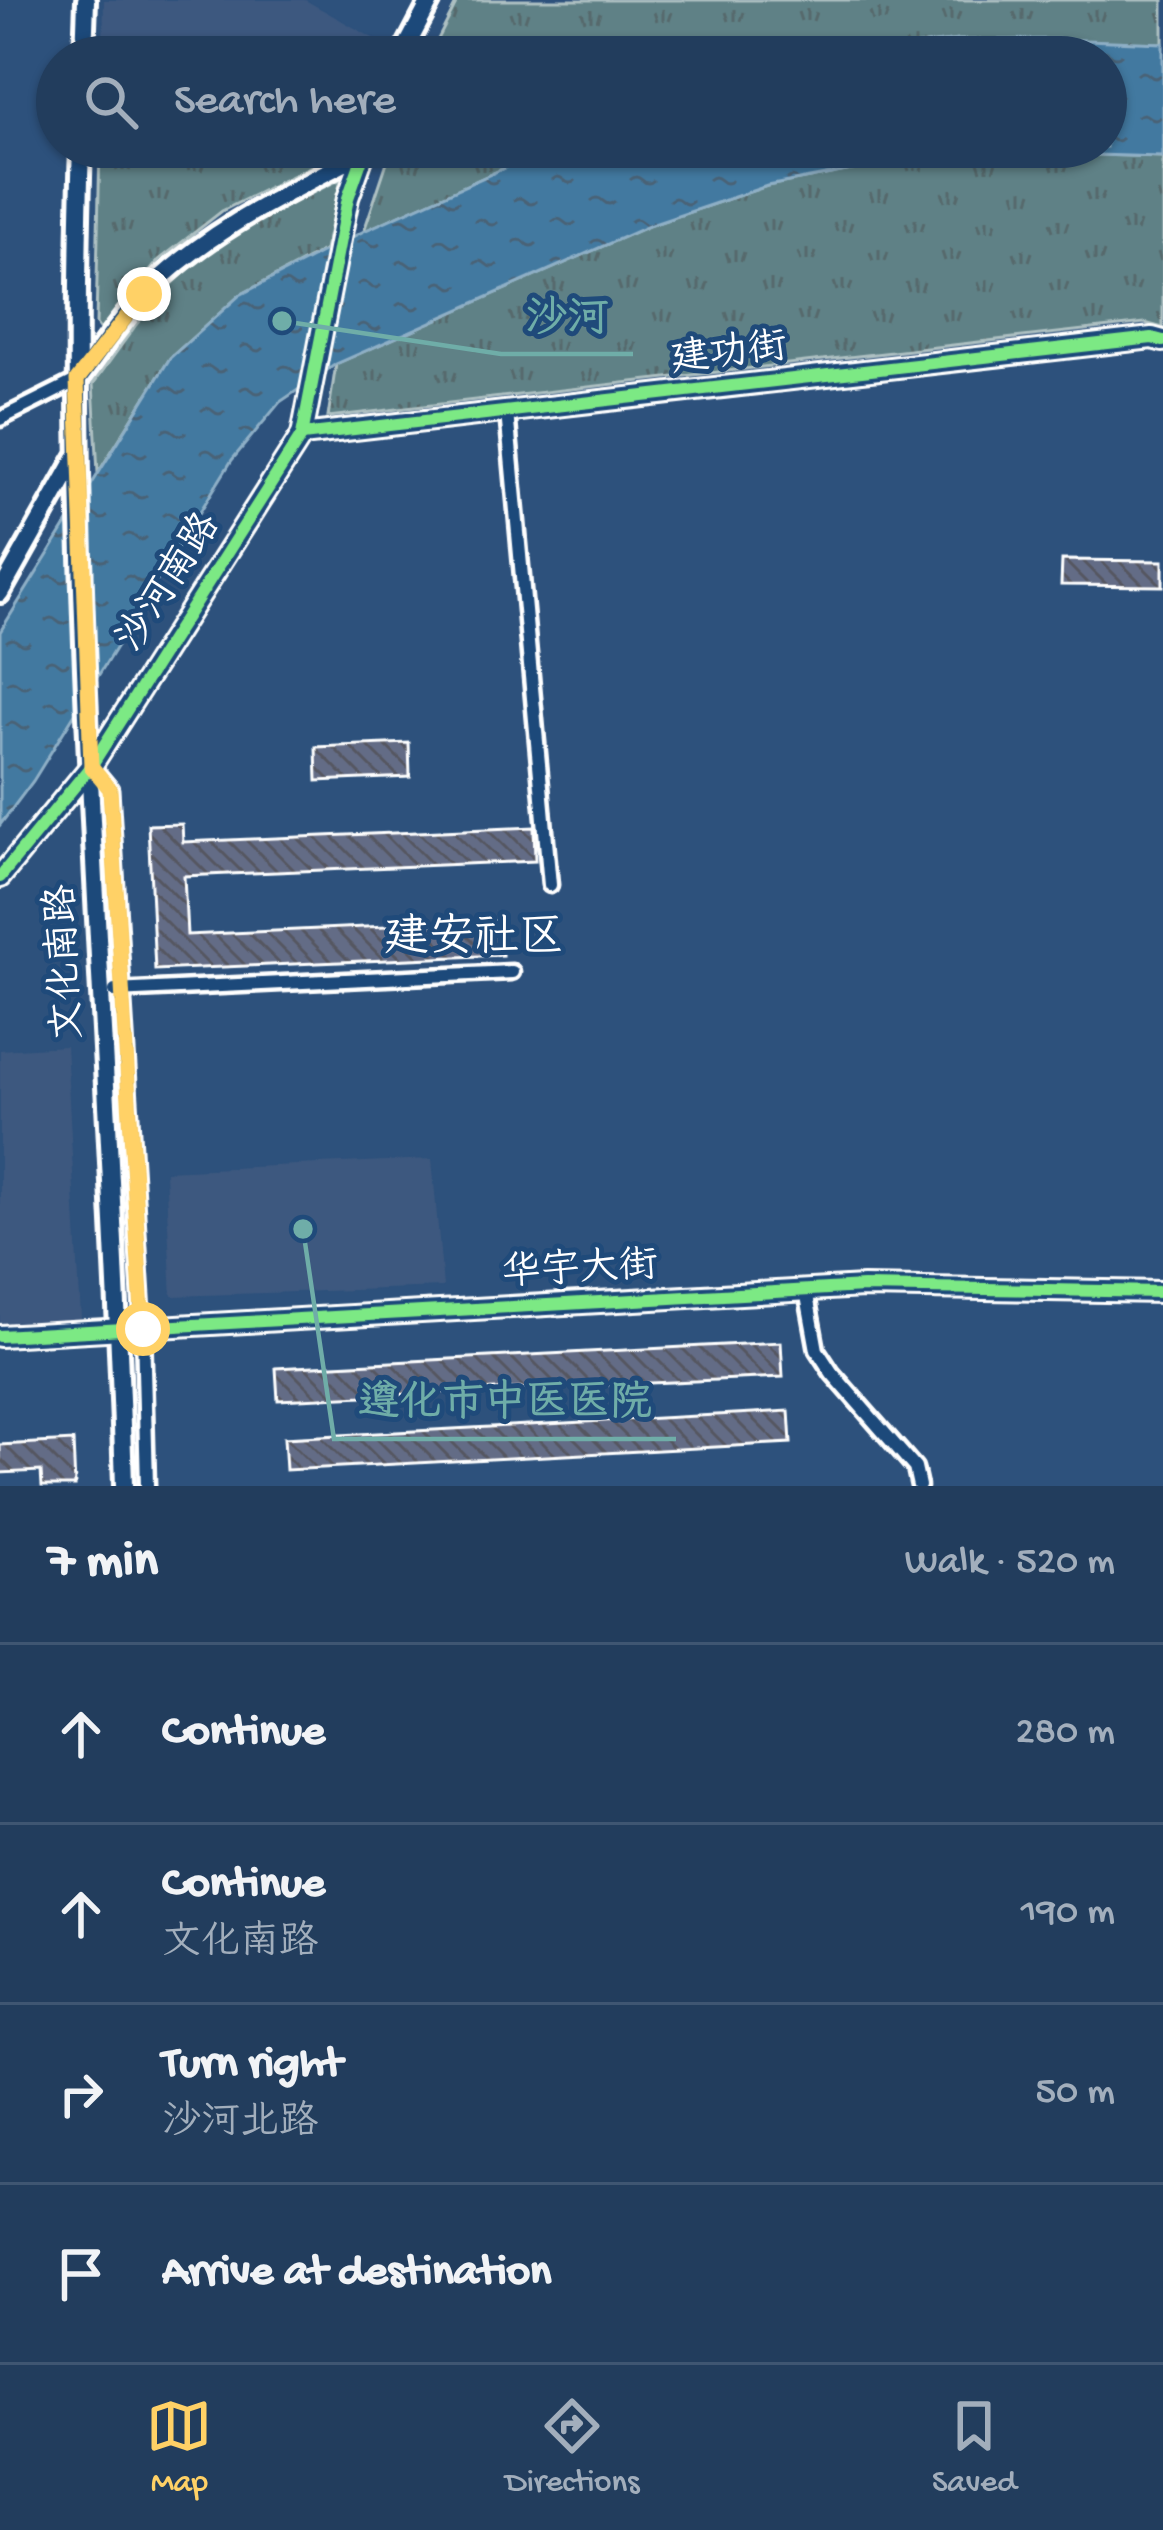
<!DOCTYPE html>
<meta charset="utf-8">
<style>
body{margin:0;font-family:"Gochi Hand","LXGW WenKai TC",sans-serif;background:#2e4866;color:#f1f3f6}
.stop{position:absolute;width:36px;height:36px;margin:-27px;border:9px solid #ffd166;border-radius:50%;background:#fff}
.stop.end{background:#ffd166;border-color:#fff;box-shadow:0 3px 12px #0008}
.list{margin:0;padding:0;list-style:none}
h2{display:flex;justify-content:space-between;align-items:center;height:156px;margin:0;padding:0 48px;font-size:51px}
h2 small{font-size:39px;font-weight:400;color:#a2aebc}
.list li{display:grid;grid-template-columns:78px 1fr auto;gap:36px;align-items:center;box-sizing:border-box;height:180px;padding:0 48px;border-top:3px solid #3f5672}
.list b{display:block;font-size:45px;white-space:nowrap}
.list p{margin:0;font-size:39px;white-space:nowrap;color:#a2aebc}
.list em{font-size:39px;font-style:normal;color:#a2aebc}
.icon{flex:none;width:66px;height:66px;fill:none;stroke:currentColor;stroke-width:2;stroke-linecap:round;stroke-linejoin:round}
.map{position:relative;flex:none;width:1163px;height:1486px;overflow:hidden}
.search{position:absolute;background:#223d5d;box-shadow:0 3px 9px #0004;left:36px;right:36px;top:36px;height:132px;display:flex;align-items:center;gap:30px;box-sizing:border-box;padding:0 42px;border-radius:66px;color:#a2aebc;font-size:45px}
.sheet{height:876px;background:#223d5d}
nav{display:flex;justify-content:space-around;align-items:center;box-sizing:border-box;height:168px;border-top:3px solid #3f5672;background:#223d5d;font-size:33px;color:#a2aebc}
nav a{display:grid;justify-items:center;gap:6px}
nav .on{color:#ffd166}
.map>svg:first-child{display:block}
.built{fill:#3e597f}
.park{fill:url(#park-tufts);stroke:#aec0c2;stroke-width:3}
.water{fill:url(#water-ripples);stroke:#8eafc6;stroke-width:3}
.building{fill:url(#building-back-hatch);stroke:#fff;stroke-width:3}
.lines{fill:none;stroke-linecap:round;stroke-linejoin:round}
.street-casing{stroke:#fff;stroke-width:21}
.secondary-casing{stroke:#fff;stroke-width:26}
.street{stroke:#1f4a7a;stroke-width:12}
.secondary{stroke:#1f4a7a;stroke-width:16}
.cycleway-casing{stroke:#1f4a7a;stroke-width:20}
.cycleway{stroke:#7ce984;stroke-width:12}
.route{stroke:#ffd166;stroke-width:15}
.labels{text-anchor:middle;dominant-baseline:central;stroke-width:10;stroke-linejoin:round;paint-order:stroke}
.street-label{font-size:39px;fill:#fff;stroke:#1f4a7a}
.quarter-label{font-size:45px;fill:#fff;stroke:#1f4a7a}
.leader{fill:none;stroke:#6fada8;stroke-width:4.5}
.callout-dot{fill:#6fada8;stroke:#1f4a7a;stroke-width:4.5}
.callout-label{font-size:42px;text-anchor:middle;font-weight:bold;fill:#6fada8;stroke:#1f4a7a;stroke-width:10;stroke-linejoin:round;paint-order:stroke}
</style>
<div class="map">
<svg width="1163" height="1486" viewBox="0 0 1163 1486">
<defs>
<pattern id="park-tufts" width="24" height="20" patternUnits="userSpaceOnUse" patternTransform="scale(3)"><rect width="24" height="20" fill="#5e8186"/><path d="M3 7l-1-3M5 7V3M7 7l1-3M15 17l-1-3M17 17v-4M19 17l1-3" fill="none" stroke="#56696c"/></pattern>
<pattern id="water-ripples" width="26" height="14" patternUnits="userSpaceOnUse" patternTransform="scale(3)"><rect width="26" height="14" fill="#4379a0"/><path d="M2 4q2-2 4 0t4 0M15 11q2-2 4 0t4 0" fill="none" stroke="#486276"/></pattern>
<pattern id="building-back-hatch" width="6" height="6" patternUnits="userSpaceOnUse" patternTransform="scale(3)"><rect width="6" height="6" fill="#646c86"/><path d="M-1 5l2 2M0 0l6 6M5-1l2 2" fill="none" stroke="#545760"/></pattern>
</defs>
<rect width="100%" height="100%" fill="#2d517c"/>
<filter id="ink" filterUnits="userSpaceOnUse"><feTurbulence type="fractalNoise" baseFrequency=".00833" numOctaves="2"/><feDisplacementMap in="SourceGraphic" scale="24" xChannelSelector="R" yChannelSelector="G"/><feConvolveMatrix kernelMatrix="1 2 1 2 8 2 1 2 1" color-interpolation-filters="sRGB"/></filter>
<g filter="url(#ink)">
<g class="built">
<polygon points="104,0 305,0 385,45 381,57 103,57"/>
<polygon points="66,1046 81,1319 0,1324 0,1050"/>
<polygon points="432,1159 443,1287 172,1296 165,1171"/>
</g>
<g class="park">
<polygon points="458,0 1163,0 1163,43 959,40 823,57 429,57"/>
<polygon points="100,147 349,147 222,211 159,260 101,331 96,324"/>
<polygon points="392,147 551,147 364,231"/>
<polygon points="993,152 1163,157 1163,328 1145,323 328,417 336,364 651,225 767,186 910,159"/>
<polygon points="341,179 325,250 240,295 170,358 98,473 93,384 135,326 165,291 221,238"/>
</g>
<polygon class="water" points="1060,39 1163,43 1163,157 993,152 910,159 767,186 651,225 336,364 280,402 232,460 33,781 0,825 0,632 170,358 240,295 364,231 551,147 1106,147 1106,57 823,57 959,40"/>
<g class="building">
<polygon points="1062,560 1163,561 1163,586 1061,585"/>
<polygon points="409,743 410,777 317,781 316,747"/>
<polygon points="182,824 183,842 534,827 535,861 184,876 187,935 500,921 502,955 155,970 148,825"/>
<polygon points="781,1342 783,1377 278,1400 276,1368"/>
<polygon points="789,1411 791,1443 286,1470 284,1438"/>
<polygon points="73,1441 75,1486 42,1486 41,1471 0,1473 0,1445"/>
</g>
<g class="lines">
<g class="street-casing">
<g id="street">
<polyline points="507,412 550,885"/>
<polyline points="0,419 78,380"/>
<polyline points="91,766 110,789 143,1329 147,1486"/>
<polyline points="115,991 512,972"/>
<polyline points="806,1290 817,1350 832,1373 915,1468 919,1486"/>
</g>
</g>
<g class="secondary-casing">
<g id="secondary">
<polyline points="84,57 86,0"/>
<polyline points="401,57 431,0"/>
<path d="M81,147C65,593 111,1040 124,1486"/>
<path d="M78,380C100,351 121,318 146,292C208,230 287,193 364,153"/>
<polyline points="302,435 1152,338 1163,341"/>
<polyline points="0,593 76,458"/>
<polyline points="0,877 91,766 302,435 348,198 366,147"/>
<polyline points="0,1336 863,1287 1163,1292"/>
</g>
</g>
<use href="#street" class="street"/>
<use href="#secondary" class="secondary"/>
<g class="cycleway-casing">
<g id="cycleway">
<polyline points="302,435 1152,338 1163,341"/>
<polyline points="0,877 91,766 302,435 348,198 366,147"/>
<polyline points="0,1336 863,1287 1163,1292"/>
</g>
</g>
<use href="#cycleway" class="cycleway"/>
</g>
</g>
<g class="lines" filter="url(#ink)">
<polyline class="route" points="143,1329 110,789 91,766 77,380 144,294"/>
</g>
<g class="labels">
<g class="street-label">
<text transform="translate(729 356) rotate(-7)">建功街</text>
<text transform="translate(171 584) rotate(-57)">沙河南路</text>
<text transform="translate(68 962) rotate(-93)">文化南路</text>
<text transform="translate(580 1272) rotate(-3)">华宇大街</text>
</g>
<g class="quarter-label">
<text x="474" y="940">建安社区</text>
</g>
</g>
<path class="leader" d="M282 321L501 354H633M303 1229L334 1439H676"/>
<g class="callout-dot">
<circle cx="282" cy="321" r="12"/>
<circle cx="303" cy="1229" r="12"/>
</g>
<g class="callout-label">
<text x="567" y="330">沙河</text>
<text x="505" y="1414">遵化市中医医院</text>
</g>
</svg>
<div class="stop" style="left:143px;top:1329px"></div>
<div class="stop end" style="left:144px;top:294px"></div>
<div class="search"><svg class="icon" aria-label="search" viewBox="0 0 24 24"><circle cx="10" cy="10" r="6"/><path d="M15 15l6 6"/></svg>Search here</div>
</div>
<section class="sheet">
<h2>7 min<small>Walk · 520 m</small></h2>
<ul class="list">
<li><svg class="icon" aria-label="ahead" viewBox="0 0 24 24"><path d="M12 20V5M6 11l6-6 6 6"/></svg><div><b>Continue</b></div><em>280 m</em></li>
<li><svg class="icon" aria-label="ahead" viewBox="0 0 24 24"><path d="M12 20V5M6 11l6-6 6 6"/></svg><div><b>Continue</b><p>文化南路</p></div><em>190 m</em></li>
<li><svg class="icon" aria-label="right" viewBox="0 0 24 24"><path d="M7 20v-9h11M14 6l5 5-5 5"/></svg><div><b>Turn right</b><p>沙河北路</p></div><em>50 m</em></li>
<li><svg class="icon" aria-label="arrive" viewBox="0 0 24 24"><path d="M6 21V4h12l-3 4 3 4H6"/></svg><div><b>Arrive at destination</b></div></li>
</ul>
</section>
<nav>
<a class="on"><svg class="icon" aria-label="map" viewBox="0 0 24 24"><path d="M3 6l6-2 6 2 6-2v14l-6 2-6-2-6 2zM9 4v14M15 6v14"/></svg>Map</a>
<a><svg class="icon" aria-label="directions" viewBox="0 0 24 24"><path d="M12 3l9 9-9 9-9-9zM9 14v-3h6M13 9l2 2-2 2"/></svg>Directions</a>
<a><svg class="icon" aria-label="saved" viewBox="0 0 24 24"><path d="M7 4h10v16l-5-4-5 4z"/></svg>Saved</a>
</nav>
